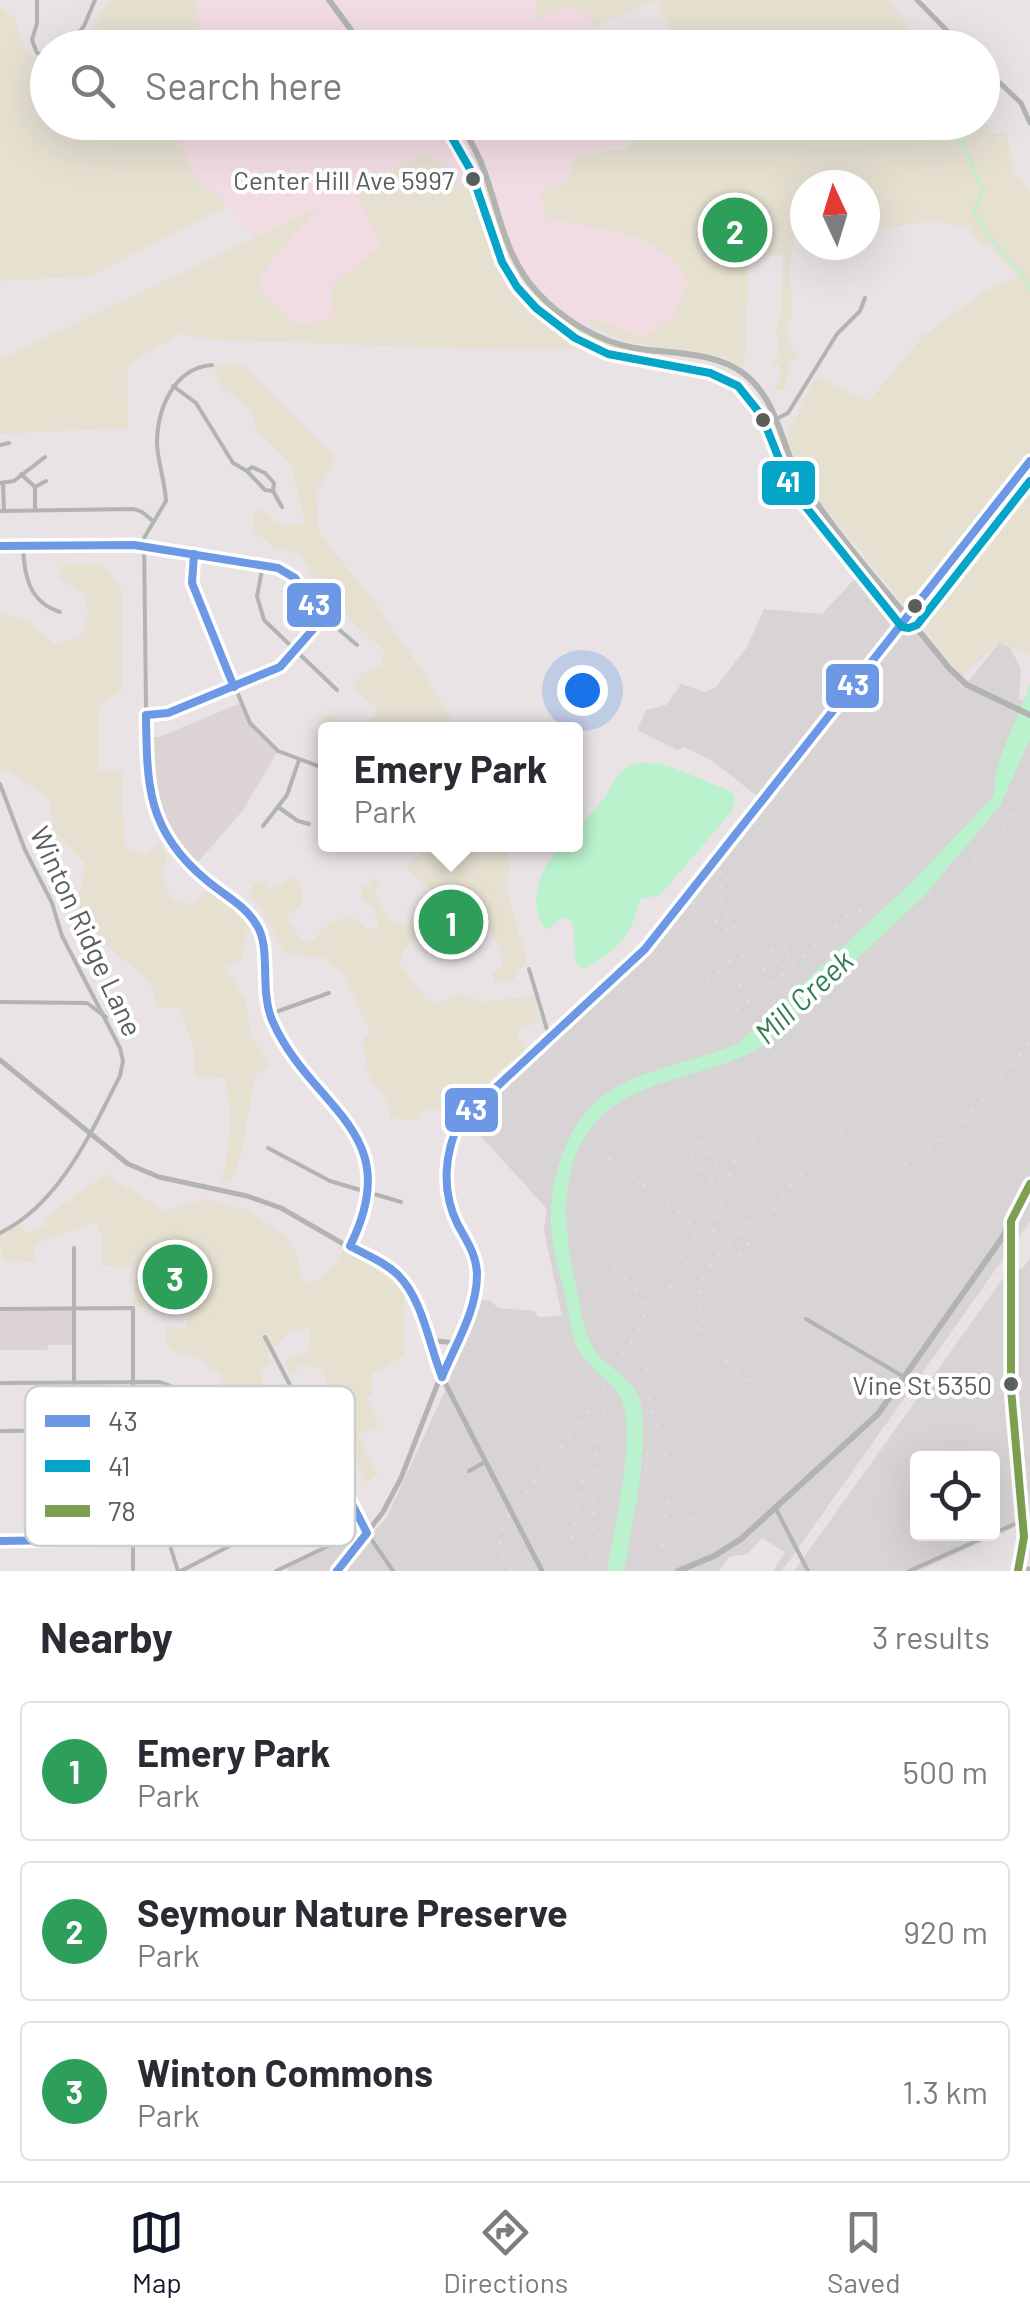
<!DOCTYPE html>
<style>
body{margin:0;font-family:Barlow,sans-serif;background:#f7f7f7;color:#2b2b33}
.controls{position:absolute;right:30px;bottom:30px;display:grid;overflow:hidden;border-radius:10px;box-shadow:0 10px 40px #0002}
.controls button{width:90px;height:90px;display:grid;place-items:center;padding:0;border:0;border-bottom:2px solid #e1e1e2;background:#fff;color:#2b2b33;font:50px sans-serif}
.compass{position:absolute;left:790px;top:170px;width:90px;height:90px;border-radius:50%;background:#fff;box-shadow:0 10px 40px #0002;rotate:356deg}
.you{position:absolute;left:582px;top:690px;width:35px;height:35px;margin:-25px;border:8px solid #fff;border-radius:50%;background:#1a73e8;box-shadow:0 0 0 15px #1a73e833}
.badge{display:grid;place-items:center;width:65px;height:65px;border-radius:50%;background:#111827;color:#fff;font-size:32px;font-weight:700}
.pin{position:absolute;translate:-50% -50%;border:5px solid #fff;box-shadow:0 2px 10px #0006}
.popup{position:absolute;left:318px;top:722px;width:265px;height:130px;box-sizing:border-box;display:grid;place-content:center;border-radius:10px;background:#fff;filter:drop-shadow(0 2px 8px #0005);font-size:32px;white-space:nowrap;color:#7c7c81}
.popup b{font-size:38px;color:#2b2b33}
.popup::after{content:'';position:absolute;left:50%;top:100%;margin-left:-20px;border:20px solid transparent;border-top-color:#fff}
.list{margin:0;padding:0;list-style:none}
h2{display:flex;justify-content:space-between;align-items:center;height:130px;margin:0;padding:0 40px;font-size:42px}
h2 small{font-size:32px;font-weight:400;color:#7c7c81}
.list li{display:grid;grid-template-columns:65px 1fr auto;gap:30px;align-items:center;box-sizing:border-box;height:140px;margin:0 20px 20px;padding:0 20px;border:2px solid #e1e1e2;border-radius:10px}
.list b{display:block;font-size:38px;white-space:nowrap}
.list p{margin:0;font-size:32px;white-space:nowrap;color:#7c7c81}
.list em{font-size:32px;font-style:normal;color:#7c7c81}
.icon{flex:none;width:55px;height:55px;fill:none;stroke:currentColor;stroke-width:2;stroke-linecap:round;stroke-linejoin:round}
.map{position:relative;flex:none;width:1030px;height:1571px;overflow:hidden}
.search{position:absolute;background:#fff;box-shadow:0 10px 40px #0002;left:30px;right:30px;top:30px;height:110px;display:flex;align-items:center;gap:25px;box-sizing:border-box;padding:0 35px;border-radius:55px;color:#7c7c81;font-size:38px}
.sheet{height:610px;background:#fff}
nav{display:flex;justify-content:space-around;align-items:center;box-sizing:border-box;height:140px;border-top:2px solid #e1e1e2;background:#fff;font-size:28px;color:#7c7c81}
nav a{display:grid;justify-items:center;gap:5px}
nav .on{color:#111827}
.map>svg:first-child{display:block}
.commercial{fill:#f2dce3}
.industrial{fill:#d8d3d4;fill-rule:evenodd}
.education{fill:#dbd3d4}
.green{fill:#e5e0d0}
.water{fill:#b9f2cc}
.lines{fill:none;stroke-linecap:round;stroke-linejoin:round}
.stream{stroke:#b9f2cc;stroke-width:2.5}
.minor{stroke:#b2b4b2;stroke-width:4}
.tertiary{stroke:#b2b4b2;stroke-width:5}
.secondary{stroke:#b2b4b2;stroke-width:6}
.motorway{stroke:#b5b0b1;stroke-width:9}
.rail{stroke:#dfdfdf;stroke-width:2.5;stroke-dasharray:2.5 12;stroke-linecap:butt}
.bus-1-casing{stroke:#fff;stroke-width:15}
.bus-2-casing{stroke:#fff;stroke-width:15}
.bus-3-casing{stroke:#fff;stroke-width:15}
.bus-1{stroke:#6d98e5;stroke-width:8}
.bus-2{stroke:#04a5c8;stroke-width:8}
.bus-3{stroke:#7c9f51;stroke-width:8}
.bus-dot{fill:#59605c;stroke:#fff;stroke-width:4}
.labels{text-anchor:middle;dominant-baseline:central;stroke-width:8;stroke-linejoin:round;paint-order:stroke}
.bus-label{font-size:26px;fill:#59605c;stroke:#fff;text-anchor:end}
.street-label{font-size:28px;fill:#59605c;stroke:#fff}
.water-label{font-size:30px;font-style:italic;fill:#357e54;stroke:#fff}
.key{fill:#fff;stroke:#cdcfce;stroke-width:2.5}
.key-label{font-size:28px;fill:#59605c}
.line-badge{stroke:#fff;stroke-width:4}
.badge-label{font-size:28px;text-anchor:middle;font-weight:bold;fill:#fff}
</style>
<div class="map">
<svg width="1030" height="1571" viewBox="0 0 1030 1571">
<rect width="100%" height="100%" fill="#e9e3e5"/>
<g class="commercial">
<polygon points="196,0 536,0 535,18 563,7 589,13 601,47 202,47"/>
<polygon points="195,122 620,123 624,143 575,156 571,178 566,184 540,193 547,219 613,231 659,250 683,271 689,284 672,319 642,337 592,318 584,329 566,318 519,271 487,186 464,188 429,153 381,246 330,286 336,317 299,326 260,289 264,250 225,200 195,177 179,139"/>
</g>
<g class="industrial">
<polygon points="865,568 877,588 964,687 999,643 1010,647 1021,669 1019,699 1030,703 1030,1221 782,1571 773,1571 785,1552 762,1538 747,1554 729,1557 719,1571 288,1571 287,1568 341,1540 359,1550 387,1517 443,1395 476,1299 491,1301 498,1308 534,1311 538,1317 562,1316 544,1230 547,1209 467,1121 637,964 766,803 711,760 684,747 677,750 637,730 646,710 666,705 681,684 705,692 715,688 747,647 764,609 822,614"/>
<path d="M1030,1258V1525L1017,1526L918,1571H794L1006,1274L1023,1268ZM918,1458H992V1534H918Z"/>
</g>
<g class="education">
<polygon points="241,703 254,730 278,751 243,810 193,868 171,847 154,818 149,800 146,737 159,737"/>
<polygon points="0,1309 74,1309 74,1345 48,1345 47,1350 0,1350"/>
</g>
<g class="green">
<polygon points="110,0 196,0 202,47 82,47"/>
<polygon points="536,0 889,0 923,47 646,47 672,33 656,1 593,27 588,13 563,7 537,20"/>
<polygon points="0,7 15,18 26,52 47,62 48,122 195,123 179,139 195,177 229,205 91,276 0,281"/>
<path d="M983,116L993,134L1007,133L1014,172L1030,191V655L999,643L962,676L810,489L786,438L816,376L868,402L923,336L983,292L1018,277L989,244L984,250L969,228L931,221L865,232V185H805V235L794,238C793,250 788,268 790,280C792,294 796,314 786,327L789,343L799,358L792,360L784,391L774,390L781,378L779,365L771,364L779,354L776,328L781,315L783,255L749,256L744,369L723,356L628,342L589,325L591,318L643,337L672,318L688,284C667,232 595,229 547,219L540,193C570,182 566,186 575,156L629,148L640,124L637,123L982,122Z"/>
<path d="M429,153L464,188L487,186C494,207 499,234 510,254C538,305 581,329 634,348C527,351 425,348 318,343C272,341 225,344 180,334L127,365L128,428L0,434V360L319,206L262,273L260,289L299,326L335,317L330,286L381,246L356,194L399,167Z"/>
<path d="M212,365L246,366L336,458L316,492L319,533L367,592L423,672L457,729L326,730V744L319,727L328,714L350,726L375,716L376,707L354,689C358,673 366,670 381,666L384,651L354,623L334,596L322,588L299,554L276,549L254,532L253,516L258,508L283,526L305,524L291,464L256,430L251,410L223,388Z"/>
<path d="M63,564L103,565L121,587L122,689L99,707V770L122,771L124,846L145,855L158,843L168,855L160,875L173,901L193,904L205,891L225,895L258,925L246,932L242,959L225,967L247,1003L250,1033L270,1067L255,1075L241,1155L231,1182L221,1180C231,1147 233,1112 225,1078L195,1077L193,1044L179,1009L159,1007L148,980L107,946L78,912L85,863L55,832L48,797L10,772L0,770V611L31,624L55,644L81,636L88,617L86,595L58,577Z"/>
<path d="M443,844L505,845L510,868L504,880L527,961L514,979L496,984L492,975L501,967L504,957L490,930L455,920C431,939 413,926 399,963L428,1001L439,1003L460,994L483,1002L533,996L541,1023L523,1026L517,1032L525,1054L501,1068L481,1094L446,1118L438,1111L423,1109L418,1121L391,1118L387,1102L368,1075L363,1039L371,1033L342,973L324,958L286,954L250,891L255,883L266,882L269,891L295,876C310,895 303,905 286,917L300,939L311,942L329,923L352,916L366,929H378L374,908C365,903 359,899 362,888L370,884L373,876L378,885L375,894L390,920L408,925L416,908L431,912L443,902L406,867L415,857Z"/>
<path d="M106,1174L164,1211L204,1199L248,1210L287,1237L297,1255L302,1283C326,1282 335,1266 345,1246L388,1270L408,1296L404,1298V1355L372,1374V1395L366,1398L379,1425L358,1435L378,1474L367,1483L328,1402L324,1370L302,1365L290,1378L285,1360L309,1350V1328L292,1330L267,1354L271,1364L259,1370L268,1396L192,1433L224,1377L196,1358L176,1353L165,1343V1327L186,1328L192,1298L133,1308L136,1271L133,1267L102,1266L103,1241L97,1222L36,1243L33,1262L2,1260L0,1235L19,1225L27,1234L46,1224L44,1218Z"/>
</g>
<g class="water">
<path d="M1030,682V739L1000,806L924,896L766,1044C718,1075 645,1077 606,1112C554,1159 563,1229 577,1290C581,1309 583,1331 593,1348C606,1370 637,1377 641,1405C648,1460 633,1517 624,1571H607C614,1527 635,1445 623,1404C617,1383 590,1370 579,1351C571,1336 569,1316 566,1299C560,1275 552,1249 551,1224C549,1182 565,1127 599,1099C640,1066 695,1064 740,1042L911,883L994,796C992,758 1021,719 1030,682Z"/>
<path d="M640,762L666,765L730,791L735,797L732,811L660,895L640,899C631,939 619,946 586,969L577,965C572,951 576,936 572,921L564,917L546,930C525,903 541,866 562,845L576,844V830C586,819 596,808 605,797C616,780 618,768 640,762Z"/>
</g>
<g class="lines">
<polyline class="stream" points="938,122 945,135 962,141 983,190 974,211 987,234 1026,280 1030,291"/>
<g class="minor">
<polyline points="37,0 37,23 32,40 37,53 48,56"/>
<polyline points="66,48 84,26 95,0"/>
<path d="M212,365C173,368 157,410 157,444C158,463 165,482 166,501L144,538L147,791C159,857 218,879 258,925C267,944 262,961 263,982C264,1002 271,1019 281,1037L362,1145C377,1183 370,1212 350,1246"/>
<polyline points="173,386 196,403 233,463 247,471 265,490 273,491 274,483 265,473 252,467 247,471"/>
<polyline points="778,418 788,413 837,334 860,311 865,298"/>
<polyline points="0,445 9,443"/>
<polyline points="21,474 35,487"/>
<polyline points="0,483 14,481 45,457"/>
<polyline points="3,483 4,511"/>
<polyline points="273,491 282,507"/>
<polyline points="35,509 35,487 46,481"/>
<polyline points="0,511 134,509 142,512 153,521"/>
<polyline points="0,546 134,545 278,568 295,578 315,609 357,645"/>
<path d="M23,546C24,576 29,602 60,612"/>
<polyline points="193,556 192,583 250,723 278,751 326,769"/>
<polyline points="263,565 257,596 264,620 337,690"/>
<polyline points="146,715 168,713 280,667 323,618"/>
<path d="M0,784L25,850L52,903L62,936L120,1048L123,1061L120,1076C91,1132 60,1204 0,1233"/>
<polyline points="278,807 298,821 309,824"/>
<polyline points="263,826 287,795 299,760"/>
<polyline points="529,969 549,1036"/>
<polyline points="0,1002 87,1003 106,1017"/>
<polyline points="270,1014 329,993"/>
<polyline points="268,1148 330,1181 401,1202"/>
<polyline points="0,1309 133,1308 133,1571"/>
<polyline points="806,1319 904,1377"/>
<polyline points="265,1337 367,1533 393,1571"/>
<polyline points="0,1383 160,1382 205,1399"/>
<polyline points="74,1383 74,1248"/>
<polyline points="303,1407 324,1396"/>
<polyline points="0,1431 130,1430"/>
<polyline points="469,1471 485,1462"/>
<polyline points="132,1497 155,1492 211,1463 238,1438 301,1405"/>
<polyline points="776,1509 808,1571"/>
<polyline points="166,1533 178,1571"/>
<polyline points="994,1533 1022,1521"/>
<polyline points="46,1540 45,1497 48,1493 132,1491"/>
<polyline points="0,1541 128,1539 166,1532 324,1450"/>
<polyline points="181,1571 342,1488"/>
<polyline points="276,1571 351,1535"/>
<polyline points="909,1571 992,1534"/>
</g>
<g class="tertiary">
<polyline points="917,0 964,48"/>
<polyline points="982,66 1021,103 1030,123"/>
<polyline points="0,1060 128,1164 159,1177 247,1196 281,1208 399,1276 412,1296 442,1377 542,1571"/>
<polyline points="428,1340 455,1343"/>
<path d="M337,1571L383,1512L401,1478L476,1285C479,1251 463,1241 452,1213C442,1186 445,1146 460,1121L645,949L1030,461"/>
</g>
<g class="secondary">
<polyline points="329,0 354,34 369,48"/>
<path d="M457,122C499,171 492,244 537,292C562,319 597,341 634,348C670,354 713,351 743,373C781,402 779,447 804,484C846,549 901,607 949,668L967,685L1030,715"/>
<polyline points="1011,1222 1011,1389 1024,1537 1018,1571"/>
<polyline points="678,1571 714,1556 741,1539 878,1414 1002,1238 1030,1184"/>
</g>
<polyline class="motorway" points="1029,1571 1030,1571"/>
<g class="rail">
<path d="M721,871C719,895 722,913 738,932"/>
<polyline points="692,902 737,938 762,948"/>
<path d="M708,983C745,936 769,961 814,941"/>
<polyline points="739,986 789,953"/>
<polyline points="736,1011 798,962 850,914 866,908 919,899 952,884 1030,798"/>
<polyline points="687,1132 713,1156 723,1188"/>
<polyline points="691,1157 714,1182"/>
<path d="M609,1158L684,1215C711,1247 678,1277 658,1302"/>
<path d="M904,1165C955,1138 996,1086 1030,1041"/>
<polyline points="713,1232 733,1164 758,1132"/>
<polyline points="730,1268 795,1180 851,1125"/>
<path d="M613,1269C653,1301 653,1317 621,1356"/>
<path d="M693,1314C703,1346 727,1363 752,1382"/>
<path d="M704,1322C686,1278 722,1249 751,1222"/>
<polyline points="659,1327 648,1354 646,1390 670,1470 674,1499 683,1513 699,1525"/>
<polyline points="646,1470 650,1426"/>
<polyline points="570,1553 580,1486 589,1467"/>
<path d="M590,1558C599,1513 586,1429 614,1394"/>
<polyline points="661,1561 668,1492"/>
<path d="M511,1571C500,1553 497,1540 505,1520L607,1386"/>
<polyline points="787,1571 1030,1227"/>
<polyline points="924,1571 1030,1521"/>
</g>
<g class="bus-1-casing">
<g id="bus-1">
<path d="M0,546L134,545L278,568L295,578L323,618L280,667L168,713L146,715C147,786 147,830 205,879C222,894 244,904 256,924C272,947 259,989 272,1020C311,1110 408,1130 350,1246C366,1255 385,1262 398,1275C423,1300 429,1345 442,1377"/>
<polyline points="194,554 192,583 234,687"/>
<path d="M442,1377C455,1345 477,1311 477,1275C477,1256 467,1241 458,1225C441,1192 444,1153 460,1121L645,949L1030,461"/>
<polyline points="0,1541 128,1539 166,1532 324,1450 367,1533 337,1571"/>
</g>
</g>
<g class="bus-2-casing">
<polyline id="bus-2" points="447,129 470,169 502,262 517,287 536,308 575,338 608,354 710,373 738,386 762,416 790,487 902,627 909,628 917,625 1030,481"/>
</g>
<g class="bus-3-casing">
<polyline id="bus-3" points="1018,1571 1024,1537 1011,1389 1011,1221 1030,1184"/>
</g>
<use href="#bus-1" class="bus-1"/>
<use href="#bus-2" class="bus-2"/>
<use href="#bus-3" class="bus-3"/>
</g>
<g class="bus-dot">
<circle cx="473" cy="179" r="9"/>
<circle cx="763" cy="420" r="9"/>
<circle cx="915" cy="606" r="9"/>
<circle cx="1011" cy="1384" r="9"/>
</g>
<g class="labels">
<g class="bus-label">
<text x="454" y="179">Center Hill Ave 5997</text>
<text x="992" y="1384">Vine St 5350</text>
</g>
<g class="street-label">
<text transform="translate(87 931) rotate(65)">Winton Ridge Lane</text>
</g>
<g class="water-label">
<text transform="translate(803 996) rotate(-43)">Mill Creek</text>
</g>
</g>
<rect x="25" y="1386" width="330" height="160" rx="15" class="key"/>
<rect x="45" y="1415" width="45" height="12" fill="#6d98e5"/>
<rect x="45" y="1460" width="45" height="12" fill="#04a5c8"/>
<rect x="45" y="1505" width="45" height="12" fill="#7c9f51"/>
<g class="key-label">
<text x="108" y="1431">43</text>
<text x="108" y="1476">41</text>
<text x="108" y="1521">78</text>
</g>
<g class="line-badge">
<rect x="760" y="459" width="57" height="48" rx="10" fill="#04a5c8"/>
<rect x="285" y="581" width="58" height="48" rx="10" fill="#6d98e5"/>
<rect x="824" y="662" width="57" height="48" rx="10" fill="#6d98e5"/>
<rect x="443" y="1086" width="57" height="48" rx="10" fill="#6d98e5"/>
</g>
<g class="badge-label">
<text x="788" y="492">41</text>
<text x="314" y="615">43</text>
<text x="853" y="695">43</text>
<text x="471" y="1120">43</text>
</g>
</svg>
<div class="controls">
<button><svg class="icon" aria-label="locate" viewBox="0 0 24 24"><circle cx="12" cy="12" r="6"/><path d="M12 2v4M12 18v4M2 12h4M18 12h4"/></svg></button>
</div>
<svg class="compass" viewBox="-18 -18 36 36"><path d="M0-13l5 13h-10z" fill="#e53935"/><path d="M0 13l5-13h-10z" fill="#7c7c81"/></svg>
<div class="you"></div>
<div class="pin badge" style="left:451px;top:922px;background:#2e9e5b">1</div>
<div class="popup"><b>Emery Park</b>Park</div>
<div class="pin badge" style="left:735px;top:230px;background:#2e9e5b">2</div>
<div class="pin badge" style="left:175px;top:1277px;background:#2e9e5b">3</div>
<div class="search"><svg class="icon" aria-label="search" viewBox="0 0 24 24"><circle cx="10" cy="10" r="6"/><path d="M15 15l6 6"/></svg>Search here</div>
</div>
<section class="sheet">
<h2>Nearby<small>3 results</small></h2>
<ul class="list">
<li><span class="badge" style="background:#2e9e5b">1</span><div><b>Emery Park</b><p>Park</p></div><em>500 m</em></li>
<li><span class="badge" style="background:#2e9e5b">2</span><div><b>Seymour Nature Preserve</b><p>Park</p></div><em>920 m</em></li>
<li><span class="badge" style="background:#2e9e5b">3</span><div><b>Winton Commons</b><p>Park</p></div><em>1.3 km</em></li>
</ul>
</section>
<nav>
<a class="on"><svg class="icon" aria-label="map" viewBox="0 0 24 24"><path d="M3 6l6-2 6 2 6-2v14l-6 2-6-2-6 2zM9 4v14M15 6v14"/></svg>Map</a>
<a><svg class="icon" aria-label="directions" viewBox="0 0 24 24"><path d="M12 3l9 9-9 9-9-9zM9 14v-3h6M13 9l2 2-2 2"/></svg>Directions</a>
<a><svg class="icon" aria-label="saved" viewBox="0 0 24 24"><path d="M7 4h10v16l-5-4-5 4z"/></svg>Saved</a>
</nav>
